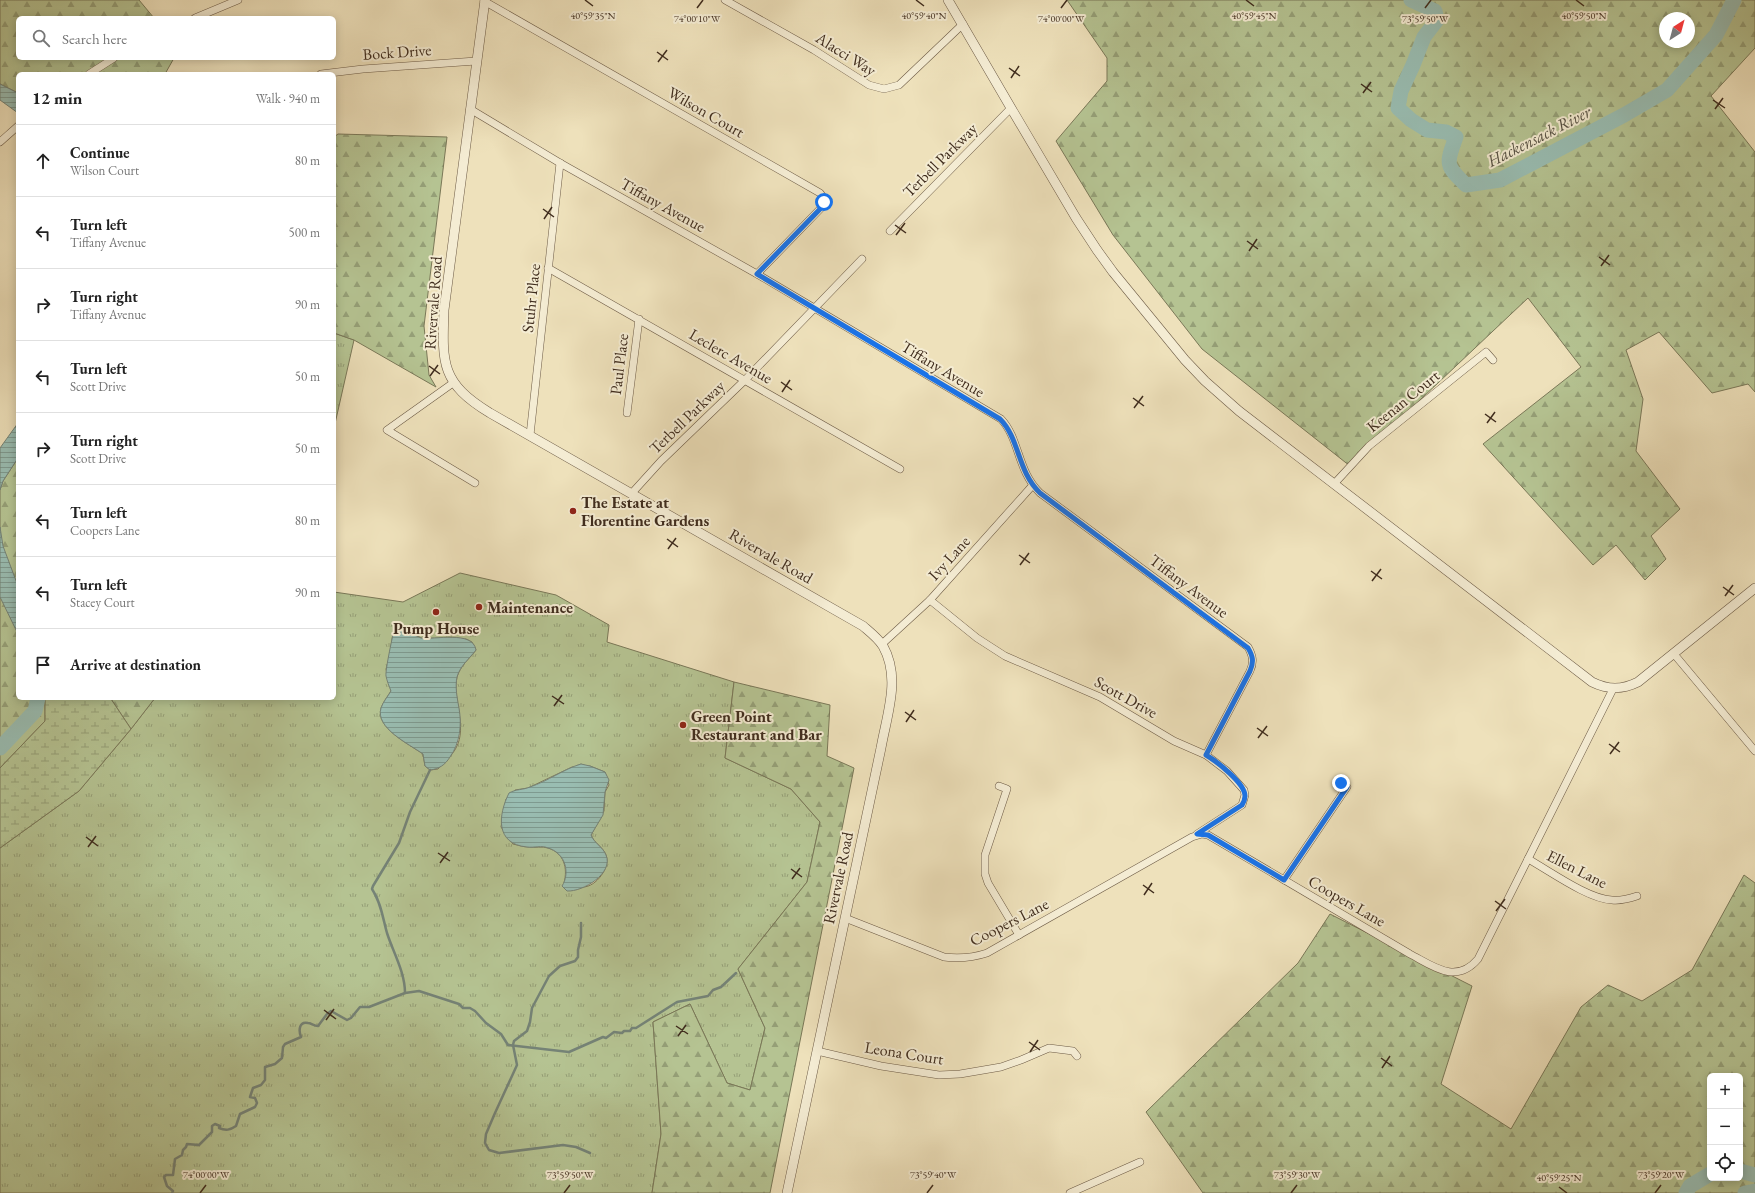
<!DOCTYPE html>
<meta charset="utf-8">
<style>
body{margin:0;font-family:"EB Garamond",serif;background:#f2f2f2;color:#222}
.controls{position:absolute;right:12px;bottom:12px;display:grid;overflow:hidden;border-radius:6px;box-shadow:0 2px 10px #0003}
.controls button{width:36px;height:36px;display:grid;place-items:center;padding:0;border:0;border-bottom:1px solid #e0e0e0;background:#fff;color:#222;font:20px sans-serif}
.compass{position:absolute;left:1659px;top:12px;width:36px;height:36px;border-radius:50%;background:#fff;box-shadow:0 2px 10px #0003;rotate:36deg}
.stop{position:absolute;width:12px;height:12px;margin:-9px;border:3px solid #1a73e8;border-radius:50%;background:#fff}
.stop.end{background:#1a73e8;border-color:#fff;box-shadow:0 1px 4px #0008}
.list{margin:0;padding:0;list-style:none}
h2{display:flex;justify-content:space-between;align-items:center;height:52px;margin:0;padding:0 16px;font-size:17px}
h2 small{font-size:13px;font-weight:400;color:#767676}
.list li{display:grid;grid-template-columns:26px 1fr auto;gap:12px;align-items:center;box-sizing:border-box;height:72px;padding:0 16px;border-top:1px solid #e0e0e0}
.list b{display:block;font-size:15px;white-space:nowrap}
.list p{margin:0;font-size:13px;white-space:nowrap;color:#767676}
.list em{font-size:13px;font-style:normal;color:#767676}
.icon{flex:none;width:22px;height:22px;fill:none;stroke:currentColor;stroke-width:2;stroke-linecap:round;stroke-linejoin:round}
.map{position:relative;flex:none;width:1755px;height:1193px;overflow:hidden}
.search{position:absolute;background:#fff;box-shadow:0 2px 10px #0003;left:16px;top:16px;width:320px;height:44px;display:flex;align-items:center;gap:10px;box-sizing:border-box;padding:0 14px;border-radius:6px;color:#767676;font-size:15px}
.panel{position:absolute;background:#fff;box-shadow:0 2px 10px #0003;left:16px;top:72px;width:320px;height:628px;border-radius:6px}
.map>svg:first-child{display:block}
.grass{fill:url(#grass-tufts);stroke:#7a7858;fill-rule:evenodd}
.forest{fill:url(#forest-firs);stroke:#7a7858;fill-rule:evenodd}
.wetland{fill:url(#wetland-marsh);stroke:#7a7858}
.water{fill:url(#water-rules);stroke:#758377}
.lines{fill:none;stroke-linecap:round;stroke-linejoin:round}
.stream{stroke:#758377;stroke-width:2.5}
.river{stroke:#99bdb2;stroke-width:15}
.minor-casing{stroke:#6c5a45;stroke-width:8}
.tertiary-casing{stroke:#6c5a45;stroke-width:10}
.minor{stroke:#f4ecd3;stroke-width:7}
.tertiary{stroke:#f4ecd3;stroke-width:9}
.route{stroke:#1a73e8;stroke-width:5}
.ticks{fill:none;stroke:#402d1e;stroke-width:1.5}
.poi-dot{fill:#8f2418;stroke:#f4ecd3;stroke-width:1.5}
.labels{text-anchor:middle;dominant-baseline:central;stroke-width:4;stroke-linejoin:round;paint-order:stroke}
.street-label{font-size:16px;fill:#402d1e;stroke:#f4ecd3}
.poi-label{font-size:16px;font-weight:bold;fill:#402d1e;stroke:#f4ecd3;text-anchor:start}
.water-label{font-size:17px;font-style:italic;fill:#565143;stroke:#f4ecd3}
.ticks-label{font-size:10px;text-anchor:middle;fill:#402d1e;stroke:#f4ecd3;stroke-width:4;stroke-linejoin:round;paint-order:stroke}
</style>
<div class="map">
<svg width="1755" height="1193" viewBox="0 0 1755 1193">
<defs>
<pattern id="grass-tufts" width="24" height="20" patternUnits="userSpaceOnUse"><rect width="24" height="20" fill="#b5c392"/><path d="M3 7l-1-3M5 7V3M7 7l1-3M15 17l-1-3M17 17v-4M19 17l1-3" fill="none" stroke="#959f77"/></pattern>
<pattern id="forest-firs" width="22" height="20" patternUnits="userSpaceOnUse"><rect width="22" height="20" fill="#b5c392"/><path d="M5 1l3.5 6h-7zM16 11l3.5 6h-7z" fill="#959f77"/></pattern>
<pattern id="wetland-marsh" width="20" height="14" patternUnits="userSpaceOnUse"><rect width="20" height="14" fill="#b5c392"/><path d="M1 5h8M5 5V1M11 12h8M15 12V8" fill="none" stroke="#959f77"/></pattern>
<pattern id="water-rules" width="6" height="5" patternUnits="userSpaceOnUse"><rect width="6" height="5" fill="#99bdb2"/><path d="M0 2.5h6" fill="none" stroke="#7e9a90"/></pattern>
</defs>
<rect width="100%" height="100%" fill="#eee1bb"/>
<filter id="stains"><feTurbulence type="fractalNoise" baseFrequency=".005" numOctaves="4"/><feColorMatrix values="0 0 0 0 .2 0 0 0 0 .09 0 0 0 0 .02 0 0 0 .5 -.17"/></filter>
<radialGradient id="worn" r=".72"><stop offset=".6" stop-color="#630" stop-opacity="0"/><stop offset="1" stop-color="#630" stop-opacity=".3"/></radialGradient>
<g class="grass">
<polygon points="334,333 354,340 334,428"/>
<path d="M460,573L556,595L609,625L607,642L734,682L725,758L791,789L820,822L807,882L738,969L765,1028L750,1090L727,1083L690,1004L653,1022L661,1134L652,1193H0V848L79,791L131,729L155,698H334V592L403,602ZM410,631L421,638L466,639L472,642L476,650C470,658 460,666 457,677C452,700 468,726 456,748C452,756 443,762 438,769L430,770L425,766L423,754C409,744 375,728 381,708C383,702 388,696 391,691L386,669L389,659L393,633ZM590,766L605,772L609,785L605,792L604,811L591,835C594,843 603,847 606,855C611,867 596,887 583,887C577,887 570,884 564,883C568,868 564,853 548,848C542,846 535,848 529,847C523,847 518,845 513,844L501,827L506,799L515,790L528,788L572,767Z"/>
</g>
<g class="forest">
<polygon points="0,0 139,0 154,18 18,18 18,58 174,58 165,74 18,74 18,93 0,84"/>
<path d="M1067,0H1755V48L1711,96L1755,152V392L1748,384L1712,393L1659,332L1626,350L1643,399L1636,451L1680,509L1651,536L1666,559L1645,580L1616,545L1593,565L1483,444L1581,367L1528,298L1350,466L1202,349L1113,235L1056,141L1107,81V58ZM1665,18H1689V42H1665Z"/>
<polygon points="338,134 447,137 424,326 429,375 436,387 354,340 334,333 334,137"/>
<polygon points="18,458 18,698 45,698 45,721 0,768 0,490 3,481"/>
<polygon points="734,682 830,705 827,756 854,768 770,1193 652,1193 661,1134 653,1022 690,1004 727,1083 750,1090 765,1028 738,969 807,882 820,822 791,789 725,758"/>
<polygon points="112,698 155,698 131,729 111,699"/>
<path d="M1744,875L1755,883V1193H1203L1146,1112L1298,963L1330,914L1472,986L1441,1084L1511,1129L1581,1007L1608,985L1642,1001L1692,970ZM1710,1076H1740V1178H1710Z"/>
</g>
<polygon class="wetland" points="45,698 112,698 111,699 131,729 79,791 0,848 0,768 45,721"/>
<g class="water">
<polygon points="0,84 18,93 18,113 0,100"/>
<polygon points="18,423 18,458 3,481 0,490 0,448"/>
<polygon points="0,527 3,546 18,586 18,634 0,597"/>
<path d="M402,626C409,629 413,636 421,638C434,640 473,630 476,650C470,658 460,666 457,677C455,687 457,697 459,708C462,725 460,743 450,757C445,765 439,769 430,770L425,766L423,754C409,744 375,728 381,708C383,702 388,696 391,691C389,686 387,681 386,676C385,671 393,633 395,627Z"/>
<path d="M581,764L590,766L605,772L609,780L605,792L603,815L591,835C594,843 603,847 606,855C614,873 583,892 567,891L562,886C566,880 567,872 565,865C563,857 556,850 548,848C542,845 534,848 527,847C495,844 498,815 509,793C516,789 523,790 530,787C548,781 564,769 581,764Z"/>
</g>
<g class="lines">
<g class="stream">
<polyline points="581,923 581,937 578,950 578,957 575,961 560,966 549,976 532,1008 530,1022 527,1031 514,1041 513,1045 517,1065 495,1113 486,1134 485,1143 489,1150 499,1153 563,1145 576,1147 590,1153"/>
<path d="M405,993C405,972 393,952 387,933C383,919 381,902 372,889L373,886L399,843L410,812L430,770"/>
<path d="M172,1193L173,1191L167,1186L164,1177L166,1175H173L175,1159L182,1155L183,1150L186,1147L187,1144L199,1145L212,1132V1126L215,1124L220,1126L219,1128C226,1131 230,1130 236,1126L240,1114L255,1107L257,1103L255,1098L250,1097L253,1088L261,1085L265,1080V1067L275,1064L282,1058L283,1047L285,1044L301,1037C299,1032 298,1021 308,1023C311,1023 314,1026 318,1026L327,1014L331,1011L347,1020L351,1018L360,1007H369L405,993L419,991L459,1004L463,1008H470L475,1011L486,1023L501,1034L508,1045L569,1052L603,1037L606,1038L614,1032L622,1033L624,1031H630L632,1028H636L677,1002L708,996L713,990L721,987L736,973"/>
</g>
<g class="river">
<path d="M1411,0L1435,11L1437,20L1424,37L1413,65L1401,91L1398,108L1411,120L1427,130L1446,132L1456,137C1446,164 1445,165 1466,185L1500,180L1624,115L1667,90L1716,35L1734,0"/>
<polyline points="0,748 35,711 38,698"/>
<polyline points="1740,1171 1755,1175"/>
<polyline points="1686,1193 1690,1186 1710,1174"/>
<polyline points="1745,1193 1755,1191"/>
</g>
<g class="minor-casing">
<g id="minor">
<polyline points="725,0 814,50 869,85 884,89 899,85 963,24"/>
<polyline points="484,1 820,193 823,197 822,207 757,274"/>
<polyline points="195,18 238,0"/>
<polyline points="89,74 114,58"/>
<polyline points="321,74 363,69 476,61"/>
<path d="M470,109L560,163L757,274L1001,419C1020,439 1017,471 1040,493L1248,647C1253,656 1254,662 1250,671L1206,755"/>
<polyline points="0,142 18,126"/>
<polyline points="890,231 1011,108"/>
<polyline points="548,268 900,469"/>
<polyline points="453,383 387,430 475,483"/>
<polyline points="627,413 639,319"/>
<polyline points="530,435 560,163"/>
<polyline points="1334,484 1369,446 1486,352 1493,360"/>
<polyline points="632,493 661,461 745,380 862,259"/>
<polyline points="930,600 977,638 1005,656 1100,697 1174,741 1206,755 1227,771 1244,790 1245,795 1242,805 1197,834"/>
<polyline points="882,644 930,600 1032,486"/>
<polyline points="1674,654 1755,751"/>
<polyline points="999,786 1007,789 985,855 985,874 988,883 1019,935"/>
<path d="M1528,859C1550,871 1588,899 1612,900C1620,901 1628,899 1637,896"/>
<polyline points="1284,880 1347,787 1341,783"/>
<path d="M845,918L944,957C960,959 972,958 987,953L1192,837L1202,834L1208,835L1410,954C1433,966 1456,985 1478,959L1613,689"/>
<polyline points="817,1051 881,1066 939,1075 960,1074 1001,1067 1021,1060 1049,1048 1073,1051 1077,1056"/>
<polyline points="1070,1193 1140,1162"/>
</g>
</g>
<g class="tertiary-casing">
<g id="tertiary">
<path d="M485,0L444,310C442,364 441,383 490,413L863,626C870,632 878,638 883,646C901,678 887,714 881,748L787,1193"/>
<path d="M948,0L1011,108L1076,218L1097,250L1113,272L1185,360L1205,381L1239,411L1592,682C1608,690 1622,690 1638,682L1755,588"/>
</g>
</g>
<use href="#minor" class="minor"/>
<use href="#tertiary" class="tertiary"/>
</g>
<g class="lines">
<path class="route" d="M824,202L822,207L757,274L1000,419C1020,439 1017,471 1040,493L1248,648C1253,656 1254,662 1250,671L1206,755C1216,761 1245,783 1245,796C1245,800 1244,802 1242,805L1197,834L1208,835L1284,880L1347,787L1341,783"/>
</g>
<path class="ticks" d="M585,0L593,6M916,0L924,6M1246,0L1254,6M1576,0L1584,6M697,8L703,0M1061,8L1067,0M1425,8L1431,0M657,52L668,60M658,62L667,50M1009,68L1020,76M1011,78L1019,66M1361,84L1372,92M1363,93L1371,82M1713,100L1725,108M1715,109L1723,98M543,209L554,217M544,219L552,207M895,225L906,233M896,235L905,223M1247,241L1258,249M1249,251L1257,239M1599,257L1610,265M1601,266L1609,255M429,366L440,374M430,376L438,365M781,382L792,390M782,392L790,380M1133,398L1144,406M1134,408L1143,396M1485,414L1496,422M1487,423L1495,412M667,539L678,547M668,549L676,538M1019,555L1030,563M1020,565L1029,553M1371,571L1382,579M1372,581L1381,569M1723,587L1734,595M1725,596L1733,585M552,696L564,704M554,706L562,695M905,712L916,720M906,722L914,710M1257,728L1268,736M1258,738L1267,726M1609,744L1620,752M1610,754L1619,742M86,837L98,846M88,847L96,836M438,853L450,861M440,863L448,852M791,869L802,877M792,879L800,868M1143,885L1154,893M1144,895L1152,883M1495,901L1506,909M1496,911L1505,899M324,1010L336,1019M326,1020L334,1009M676,1026L688,1034M678,1036L686,1025M1029,1042L1040,1050M1030,1052L1038,1040M1381,1058L1392,1066M1382,1068L1390,1056M1559,1187L1567,1193M200,1193L206,1185M564,1193L570,1185M927,1193L933,1185M1291,1193L1297,1185M1655,1193L1661,1185"/>
<g class="poi-dot">
<circle cx="573" cy="511" r="4"/>
<circle cx="479" cy="607" r="4"/>
<circle cx="436" cy="612" r="4"/>
<circle cx="683" cy="725" r="4"/>
</g>
<g class="labels">
<g class="street-label">
<text transform="translate(397 52) rotate(-4)">Bock Drive</text>
<text transform="translate(846 54) rotate(32)">Alacci Way</text>
<text transform="translate(706 112) rotate(30)">Wilson Court</text>
<text transform="translate(940 160) rotate(-45)">Terbell Parkway</text>
<text transform="translate(663 205) rotate(29)">Tiffany Avenue</text>
<text transform="translate(531 298) rotate(-84)">Stuhr Place</text>
<text transform="translate(433 303) rotate(-86)">Rivervale Road</text>
<text transform="translate(731 356) rotate(30)">Leclerc Avenue</text>
<text transform="translate(619 364) rotate(-83)">Paul Place</text>
<text transform="translate(943 369) rotate(31)">Tiffany Avenue</text>
<text transform="translate(1403 401) rotate(-39)">Keenan Court</text>
<text transform="translate(687 417) rotate(-44)">Terbell Parkway</text>
<text transform="translate(771 556) rotate(30)">Rivervale Road</text>
<text transform="translate(949 558) rotate(-48)">Ivy Lane</text>
<text transform="translate(1189 586) rotate(37)">Tiffany Avenue</text>
<text transform="translate(1126 697) rotate(29)">Scott Drive</text>
<text transform="translate(1577 869) rotate(27)">Ellen Lane</text>
<text transform="translate(838 878) rotate(-78)">Rivervale Road</text>
<text transform="translate(1347 901) rotate(30)">Coopers Lane</text>
<text transform="translate(1009 922) rotate(-27)">Coopers Lane</text>
<text transform="translate(904 1053) rotate(9)">Leona Court</text>
</g>
<g class="poi-label">
<text x="581" y="502">The Estate at<tspan x="581" dy="18">Florentine Gardens</tspan></text>
<text x="487" y="607">Maintenance</text>
<text x="436" y="628" text-anchor="middle">Pump House</text>
<text x="691" y="716">Green Point<tspan x="691" dy="18">Restaurant and Bar</tspan></text>
</g>
<g class="water-label">
<text transform="translate(1539 136) rotate(-27)">Hackensack River</text>
</g>
</g>
<g class="ticks-label">
<text x="1584" y="19">40°59'50"N</text>
<text x="593" y="19">40°59'35"N</text>
<text x="924" y="19">40°59'40"N</text>
<text x="1254" y="19">40°59'45"N</text>
<text x="1061" y="22">74°00'00"W</text>
<text x="697" y="22">74°00'10"W</text>
<text x="1425" y="22">73°59'50"W</text>
<text x="206" y="1178">74°00'00"W</text>
<text x="570" y="1178">73°59'50"W</text>
<text x="933" y="1178">73°59'40"W</text>
<text x="1297" y="1178">73°59'30"W</text>
<text x="1661" y="1178">73°59'20"W</text>
<text x="1559" y="1181">40°59'25"N</text>
</g>
<rect width="100%" height="100%" filter="url(#stains)"/>
<rect width="100%" height="100%" fill="url(#worn)"/>
</svg>
<div class="controls">
<button>+</button>
<button>−</button>
<button><svg class="icon" aria-label="locate" viewBox="0 0 24 24"><circle cx="12" cy="12" r="6"/><path d="M12 2v4M12 18v4M2 12h4M18 12h4"/></svg></button>
</div>
<svg class="compass" viewBox="-18 -18 36 36"><path d="M0-13l5 13h-10z" fill="#e53935"/><path d="M0 13l5-13h-10z" fill="#767676"/></svg>
<div class="stop" style="left:824px;top:202px"></div>
<div class="stop end" style="left:1341px;top:783px"></div>
<div class="search"><svg class="icon" aria-label="search" viewBox="0 0 24 24"><circle cx="10" cy="10" r="6"/><path d="M15 15l6 6"/></svg>Search here</div>
<section class="panel">
<h2>12 min<small>Walk · 940 m</small></h2>
<ul class="list">
<li><svg class="icon" aria-label="ahead" viewBox="0 0 24 24"><path d="M12 20V5M6 11l6-6 6 6"/></svg><div><b>Continue</b><p>Wilson Court</p></div><em>80 m</em></li>
<li><svg class="icon" aria-label="left" viewBox="0 0 24 24"><path d="M17 20v-9H6M10 6l-5 5 5 5"/></svg><div><b>Turn left</b><p>Tiffany Avenue</p></div><em>500 m</em></li>
<li><svg class="icon" aria-label="right" viewBox="0 0 24 24"><path d="M7 20v-9h11M14 6l5 5-5 5"/></svg><div><b>Turn right</b><p>Tiffany Avenue</p></div><em>90 m</em></li>
<li><svg class="icon" aria-label="left" viewBox="0 0 24 24"><path d="M17 20v-9H6M10 6l-5 5 5 5"/></svg><div><b>Turn left</b><p>Scott Drive</p></div><em>50 m</em></li>
<li><svg class="icon" aria-label="right" viewBox="0 0 24 24"><path d="M7 20v-9h11M14 6l5 5-5 5"/></svg><div><b>Turn right</b><p>Scott Drive</p></div><em>50 m</em></li>
<li><svg class="icon" aria-label="left" viewBox="0 0 24 24"><path d="M17 20v-9H6M10 6l-5 5 5 5"/></svg><div><b>Turn left</b><p>Coopers Lane</p></div><em>80 m</em></li>
<li><svg class="icon" aria-label="left" viewBox="0 0 24 24"><path d="M17 20v-9H6M10 6l-5 5 5 5"/></svg><div><b>Turn left</b><p>Stacey Court</p></div><em>90 m</em></li>
<li><svg class="icon" aria-label="arrive" viewBox="0 0 24 24"><path d="M6 21V4h12l-3 4 3 4H6"/></svg><div><b>Arrive at destination</b></div></li>
</ul>
</section>
</div>
